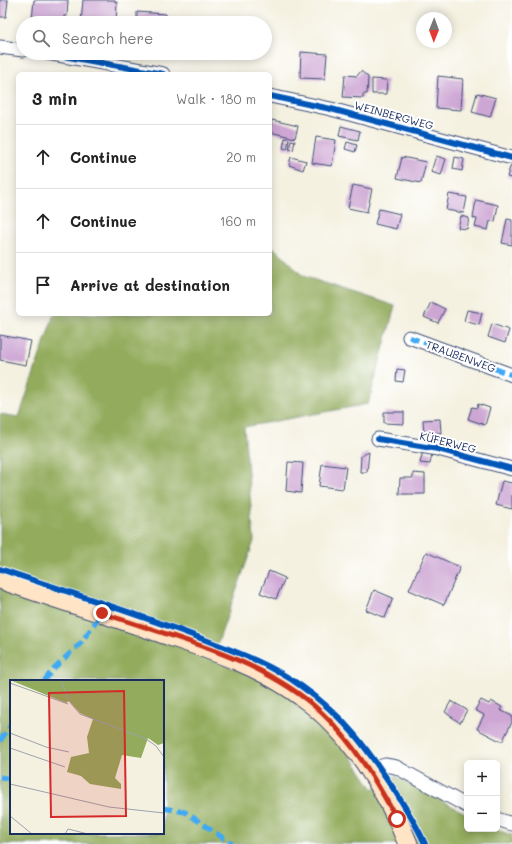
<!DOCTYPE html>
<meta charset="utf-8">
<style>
body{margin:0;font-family:Mali,sans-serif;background:#f2f2f2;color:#222}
.controls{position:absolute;right:12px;bottom:12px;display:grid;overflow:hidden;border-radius:6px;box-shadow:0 2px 10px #0003}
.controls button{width:36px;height:36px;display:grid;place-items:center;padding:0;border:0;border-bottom:1px solid #e0e0e0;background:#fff;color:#222;font:20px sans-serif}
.compass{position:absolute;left:416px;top:12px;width:36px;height:36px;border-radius:50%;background:#fff;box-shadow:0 2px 10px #0003;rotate:181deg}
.stop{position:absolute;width:12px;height:12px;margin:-9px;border:3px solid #c8321e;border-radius:50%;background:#fff}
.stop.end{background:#c8321e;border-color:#fff;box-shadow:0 1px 4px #0008}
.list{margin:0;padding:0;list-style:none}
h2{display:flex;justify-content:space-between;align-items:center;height:52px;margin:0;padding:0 16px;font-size:17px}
h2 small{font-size:13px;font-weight:400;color:#767676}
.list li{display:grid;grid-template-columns:26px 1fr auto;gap:12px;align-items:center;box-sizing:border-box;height:64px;padding:0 16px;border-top:1px solid #e0e0e0}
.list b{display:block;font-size:15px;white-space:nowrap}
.list em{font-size:13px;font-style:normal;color:#767676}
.icon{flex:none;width:22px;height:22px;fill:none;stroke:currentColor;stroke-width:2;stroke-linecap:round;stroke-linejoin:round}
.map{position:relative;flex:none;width:512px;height:844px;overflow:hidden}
.search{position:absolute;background:#fff;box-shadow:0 2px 10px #0003;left:16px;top:16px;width:256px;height:44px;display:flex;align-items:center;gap:10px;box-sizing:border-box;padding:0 14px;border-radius:22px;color:#767676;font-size:15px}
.panel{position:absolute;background:#fff;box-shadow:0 2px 10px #0003;left:16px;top:72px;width:256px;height:244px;border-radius:6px}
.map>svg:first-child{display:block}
.forest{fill:#92ab5c;stroke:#566d5d;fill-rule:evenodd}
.building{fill:#cda6d4}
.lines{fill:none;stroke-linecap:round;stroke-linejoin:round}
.street-casing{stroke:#3c4c72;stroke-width:15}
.secondary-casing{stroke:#3c4c72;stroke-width:21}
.street{stroke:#fff;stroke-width:13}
.secondary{stroke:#ffe4c6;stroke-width:19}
.quiet{stroke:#3fa9f5;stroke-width:5;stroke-dasharray:10 5;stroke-linecap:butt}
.cycleway-casing{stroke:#fff;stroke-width:8}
.cycleway{stroke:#0057b8;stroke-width:6}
.route{stroke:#c8321e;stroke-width:5}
.labels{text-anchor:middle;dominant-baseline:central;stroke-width:4;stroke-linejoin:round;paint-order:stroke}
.street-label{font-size:11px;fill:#1b2f5e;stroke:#fff}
.inset-road{fill:none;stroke:#9da3ac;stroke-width:1}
.view{fill:#d62828;fill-opacity:0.15;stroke:#d62828;stroke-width:2}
.inset-edge{fill:none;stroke:#1b2f5e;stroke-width:2}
</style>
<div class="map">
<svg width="512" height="844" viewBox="0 0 512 844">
<rect width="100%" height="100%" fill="#fff"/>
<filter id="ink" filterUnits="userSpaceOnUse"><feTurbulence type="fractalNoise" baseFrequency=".025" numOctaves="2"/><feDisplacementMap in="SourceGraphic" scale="8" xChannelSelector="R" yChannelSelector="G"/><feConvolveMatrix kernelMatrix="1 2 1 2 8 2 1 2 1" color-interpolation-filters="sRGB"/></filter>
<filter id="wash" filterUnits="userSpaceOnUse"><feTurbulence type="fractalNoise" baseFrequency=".012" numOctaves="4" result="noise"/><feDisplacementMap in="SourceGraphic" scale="16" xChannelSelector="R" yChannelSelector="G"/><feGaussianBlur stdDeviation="0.9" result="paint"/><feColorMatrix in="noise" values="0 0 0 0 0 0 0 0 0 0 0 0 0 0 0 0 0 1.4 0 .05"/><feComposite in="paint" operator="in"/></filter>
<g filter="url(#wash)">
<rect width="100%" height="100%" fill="#f4f1e0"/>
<path class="forest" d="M270,244L303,276L395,306L368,404L244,427L254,541L212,659C253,676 300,694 330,729C346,747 359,769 373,789L395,776L467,814V829H494L512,835V844H0V414L19,417L54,314H270ZM11,681H163V833H11Z"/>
<g id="blocks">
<g class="building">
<polygon points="0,0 8,0 6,17 0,17"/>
<polygon points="34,0 68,0 67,16 64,16 63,22 32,20"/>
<polygon points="83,0 115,0 115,2 117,2 116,22 81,23"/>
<polygon points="137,12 166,14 166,23 137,23"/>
<polygon points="301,52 327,54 325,79 300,78"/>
<polygon points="361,71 368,77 367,94 363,94 363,98 343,97 345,75 357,76"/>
<polygon points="438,76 463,79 461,110 436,108"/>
<polygon points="372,79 387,80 386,94 372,94"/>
<polygon points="477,93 496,98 490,117 472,112"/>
<polygon points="272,120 298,126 295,138 270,132"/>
<polygon points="341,126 360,131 358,140 339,136"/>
<polygon points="316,137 336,140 332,166 312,163"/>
<polygon points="285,138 289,139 287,149 283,148"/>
<polygon points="291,140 295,141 293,150 289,149"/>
<polygon points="347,142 357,145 355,152 345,149"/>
<polygon points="436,156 446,159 441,175 431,172"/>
<polygon points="291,157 306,161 303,170 289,165"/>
<polygon points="402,157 426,162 421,183 397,178"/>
<polygon points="455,157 464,159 462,171 453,169"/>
<polygon points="510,167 512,167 512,178 507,177"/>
<polygon points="353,185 372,189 367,212 348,208"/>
<polygon points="449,194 467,197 464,213 446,210"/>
<polygon points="476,200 498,205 495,222 490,221 488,230 475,227 477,219 473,218"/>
<polygon points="379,209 400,214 396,229 375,224"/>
<polygon points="461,216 469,218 467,229 458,228"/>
<polygon points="507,219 512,220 512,245 502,243"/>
<polygon points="431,302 445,309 438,323 424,317"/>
<polygon points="467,310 482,313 479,325 464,321"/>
<polygon points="492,324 509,330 505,343 488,337"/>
<polygon points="0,335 31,341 26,365 0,360"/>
<polygon points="397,369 405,370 403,382 396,381"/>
<polygon points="478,404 490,408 485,425 468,419 472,407 477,408"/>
<polygon points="384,412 404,412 404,424 384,423"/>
<polygon points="440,419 441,433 424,433 423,420"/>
<polygon points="423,451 432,453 430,464 420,463"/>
<polygon points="369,452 367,472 360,472 361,456"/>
<polygon points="288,462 303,463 301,493 286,491"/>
<polygon points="322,464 346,467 343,489 319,486"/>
<polygon points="413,473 425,474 425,494 399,494 400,478 413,478"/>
<polygon points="502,481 512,483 512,509 496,505"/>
<polygon points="426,552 460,567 444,605 409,590"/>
<polygon points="269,571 285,578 276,599 260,593"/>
<polygon points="374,590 393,598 385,618 366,610"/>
<polygon points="481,700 489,704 491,701 502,707 500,710 512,716 512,722 502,742 477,729 484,715 475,710"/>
<polygon points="451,701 467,710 460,723 445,712"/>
</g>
</g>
</g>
<g filter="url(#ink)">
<use href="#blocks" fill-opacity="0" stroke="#3c4c72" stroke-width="1"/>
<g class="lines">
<g class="street-casing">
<g id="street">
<polyline points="0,47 23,50"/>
<polyline points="47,53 163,74"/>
<polyline points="270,96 331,109 512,158"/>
<polyline points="409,337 512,375"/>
<polyline points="378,439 438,449 512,469"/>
<polyline points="379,767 385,765 396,767 467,806"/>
<polyline points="497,819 512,824"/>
</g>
</g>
<g class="secondary-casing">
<path id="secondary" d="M0,579C54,598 109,615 164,634C211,650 261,666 301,696C350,731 386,788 408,844"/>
</g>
<use href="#street" class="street"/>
<use href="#secondary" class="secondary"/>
<g class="quiet">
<polyline points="409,337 512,375"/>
<polyline points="44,681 55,667 80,644 102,613"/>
<polyline points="0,741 11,725"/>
<polyline points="0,777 11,779"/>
<polyline points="163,808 185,812 232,844"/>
</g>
<g class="cycleway-casing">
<g id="cycleway">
<polyline points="47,53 163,74"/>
<polyline points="270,96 331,109 512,158"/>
<polyline points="378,439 438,449 512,469"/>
<path d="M0,569C65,591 131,612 195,636C231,650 269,663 301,686C344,716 367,748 395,791C406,809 417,825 425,844"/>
</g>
</g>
<use href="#cycleway" class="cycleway"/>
</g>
</g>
<g class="lines" filter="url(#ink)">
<path class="route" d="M102,613C175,638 265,659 322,713C354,743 376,781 397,819"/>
</g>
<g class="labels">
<g class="street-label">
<text transform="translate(394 115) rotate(15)">WEINBERGWEG</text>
<text transform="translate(461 356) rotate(20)">TRAUBENWEG</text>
<text transform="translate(448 442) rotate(14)">KÜFERWEG</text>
</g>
</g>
<g transform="translate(10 680)">
<rect width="154" height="154" fill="#f4f1e0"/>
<path d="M0,0H154V63L148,65L138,58L131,78L112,75L105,98L111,104V109L80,104L71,96L57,92L61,77L79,73L77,57L83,39L70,33L59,21L56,23Z" fill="#92ab5c"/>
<path class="inset-road" d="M51,0L58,20L70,34L136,59L146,66L154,77M0,3L58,24M0,53L36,67L59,72M0,68L55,87M0,104L99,127L154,133M0,136L22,154M55,154L58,149L78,154"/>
<path class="view" d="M114,11L116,136L41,137L39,13Z"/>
<rect width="154" height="154" class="inset-edge"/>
</g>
</svg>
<div class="controls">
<button>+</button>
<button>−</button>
</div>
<svg class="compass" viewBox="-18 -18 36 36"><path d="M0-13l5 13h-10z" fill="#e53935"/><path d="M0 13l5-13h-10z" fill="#767676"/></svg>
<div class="stop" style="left:397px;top:819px"></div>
<div class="stop end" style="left:102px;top:613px"></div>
<div class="search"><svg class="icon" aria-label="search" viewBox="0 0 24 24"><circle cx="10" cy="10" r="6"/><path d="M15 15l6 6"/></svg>Search here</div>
<section class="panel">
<h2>3 min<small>Walk · 180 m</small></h2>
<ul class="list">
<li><svg class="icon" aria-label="ahead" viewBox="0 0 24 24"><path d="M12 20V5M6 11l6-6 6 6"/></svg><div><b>Continue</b></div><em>20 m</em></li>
<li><svg class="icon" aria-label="ahead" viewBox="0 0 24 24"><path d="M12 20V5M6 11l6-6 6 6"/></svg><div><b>Continue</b></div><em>160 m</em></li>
<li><svg class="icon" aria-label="arrive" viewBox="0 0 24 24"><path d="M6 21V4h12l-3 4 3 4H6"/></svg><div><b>Arrive at destination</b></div></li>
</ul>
</section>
</div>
